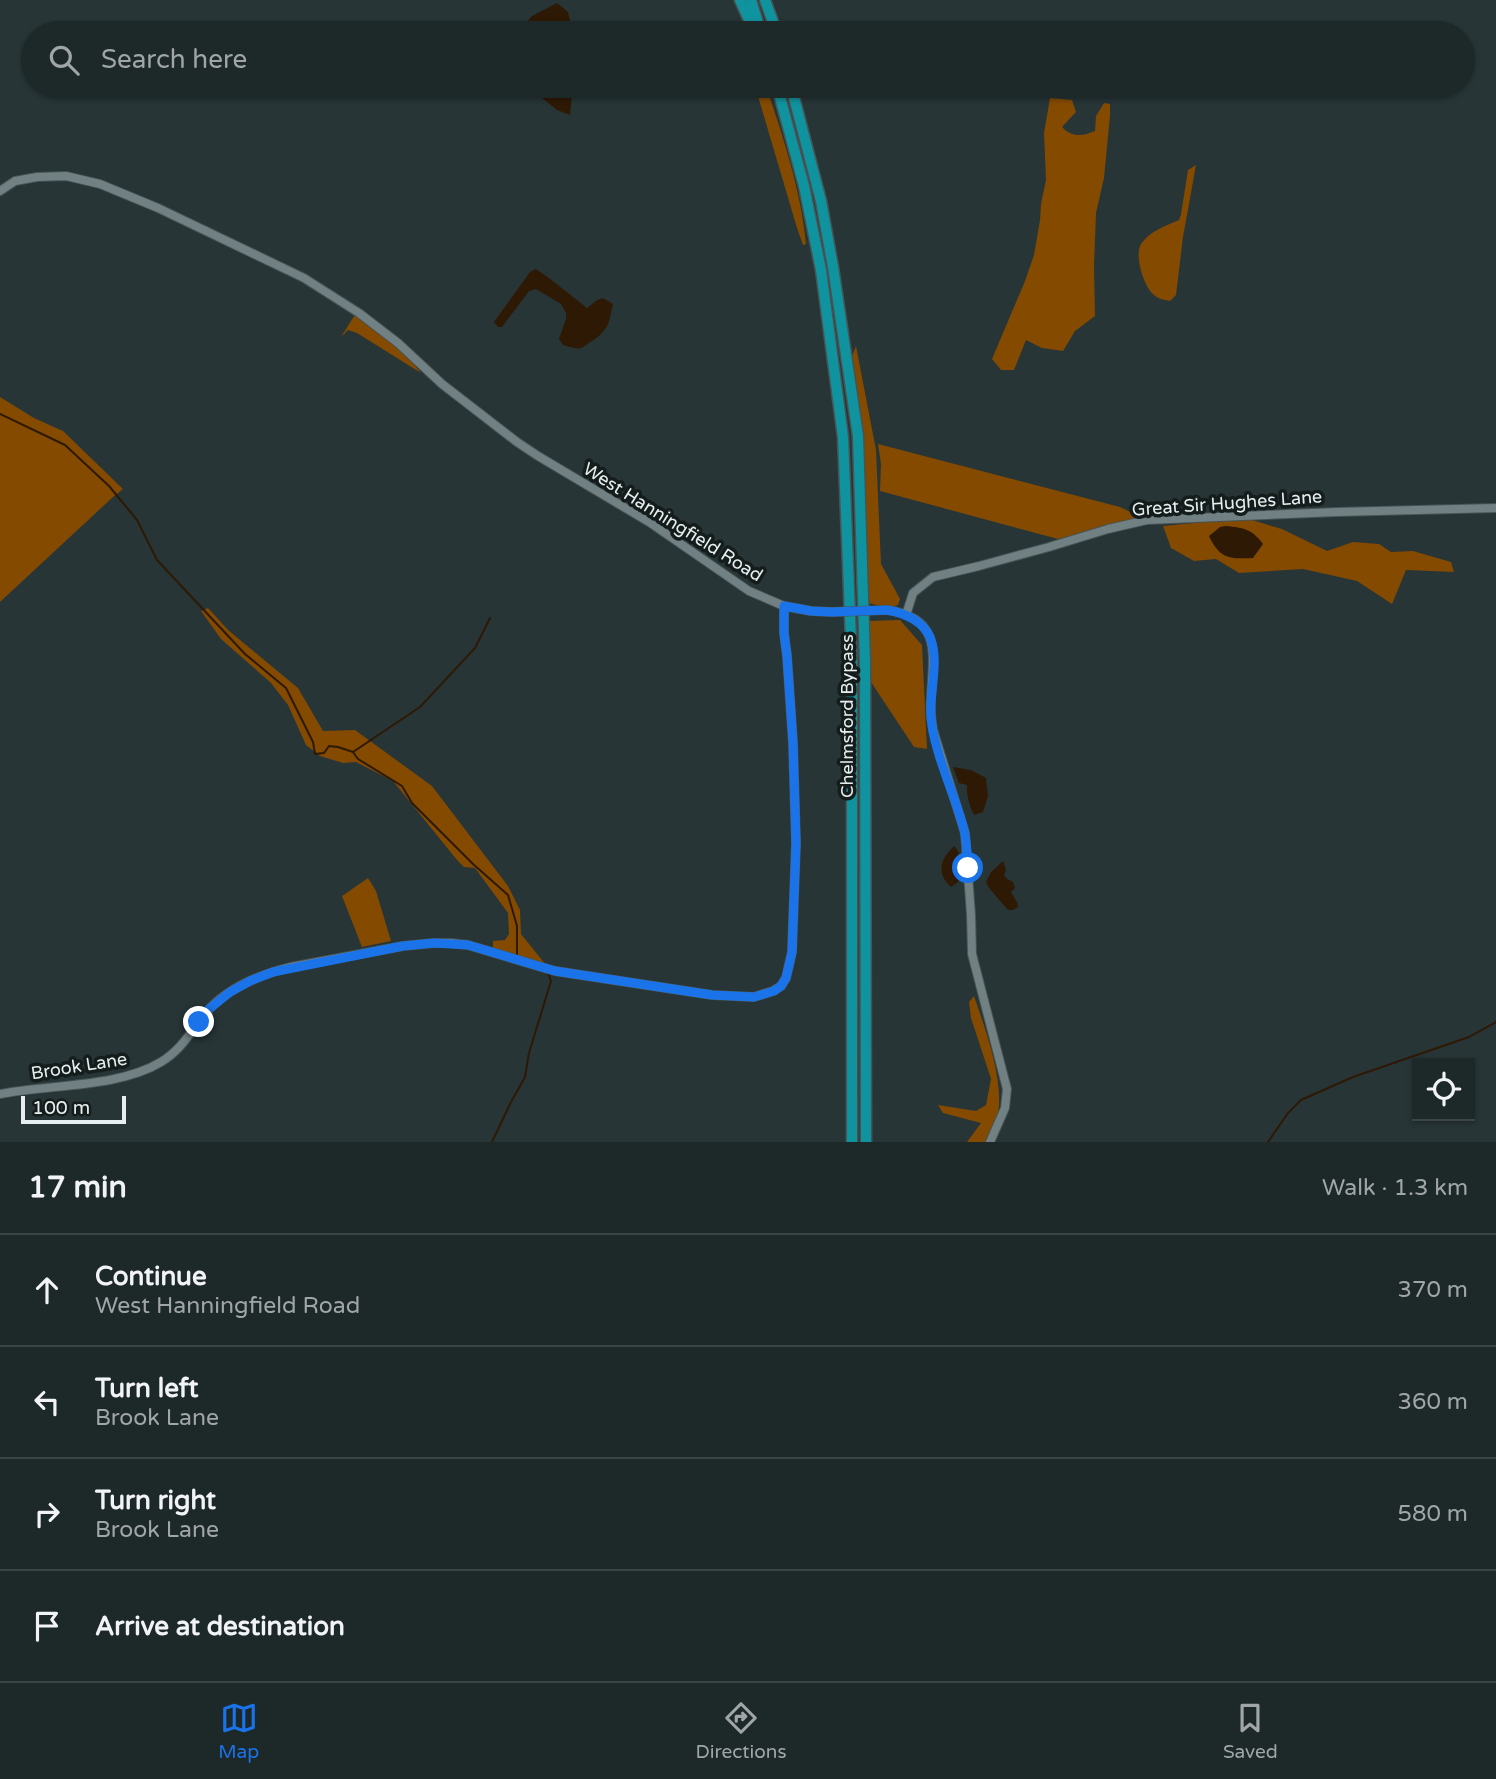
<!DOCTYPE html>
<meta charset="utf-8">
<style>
body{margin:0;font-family:"Varela Round",sans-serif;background:#253031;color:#f1f3f6}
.controls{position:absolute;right:21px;bottom:21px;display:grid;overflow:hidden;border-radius:0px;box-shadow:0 2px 5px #0004}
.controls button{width:63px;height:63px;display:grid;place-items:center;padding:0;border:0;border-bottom:2px solid #3b4446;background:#1d2829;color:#f1f3f6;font:35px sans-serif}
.scale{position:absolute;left:21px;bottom:18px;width:105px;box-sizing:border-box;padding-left:7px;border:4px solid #e6eff0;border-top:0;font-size:19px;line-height:24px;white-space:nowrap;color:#e6eff0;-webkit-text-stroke:5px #151c1c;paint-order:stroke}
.stop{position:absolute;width:21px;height:21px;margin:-16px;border:5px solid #1a73e8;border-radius:50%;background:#fff}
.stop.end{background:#1a73e8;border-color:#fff;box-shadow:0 2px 7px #0008}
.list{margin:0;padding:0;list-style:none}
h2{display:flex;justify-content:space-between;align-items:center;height:91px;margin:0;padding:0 28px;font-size:30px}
h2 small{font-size:23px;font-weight:400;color:#a0a6a8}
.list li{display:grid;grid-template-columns:46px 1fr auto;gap:21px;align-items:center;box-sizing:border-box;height:112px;padding:0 28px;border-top:2px solid #3b4446}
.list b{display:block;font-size:26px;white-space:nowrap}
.list p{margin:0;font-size:23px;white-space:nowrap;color:#a0a6a8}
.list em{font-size:23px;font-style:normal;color:#a0a6a8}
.icon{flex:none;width:38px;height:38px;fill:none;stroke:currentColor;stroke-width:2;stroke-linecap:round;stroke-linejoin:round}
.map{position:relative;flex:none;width:1496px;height:1142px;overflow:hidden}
.search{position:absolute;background:#1d2829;box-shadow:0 2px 5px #0004;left:21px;right:21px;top:21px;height:77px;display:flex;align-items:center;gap:18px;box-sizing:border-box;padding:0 24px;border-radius:38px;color:#a0a6a8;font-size:26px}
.sheet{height:539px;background:#1d2829}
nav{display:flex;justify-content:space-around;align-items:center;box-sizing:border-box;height:98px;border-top:2px solid #3b4446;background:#1d2829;font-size:19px;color:#a0a6a8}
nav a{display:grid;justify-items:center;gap:4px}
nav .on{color:#1a73e8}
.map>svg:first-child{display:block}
.green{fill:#834a00}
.water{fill:#2e1905}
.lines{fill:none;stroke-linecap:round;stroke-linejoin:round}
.stream{stroke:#2e1905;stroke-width:2}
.minor-casing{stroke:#475455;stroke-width:10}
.highway-casing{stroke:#475455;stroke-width:13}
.minor{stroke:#718183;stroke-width:8}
.highway{stroke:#0f939e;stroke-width:10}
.minor-bridge-casing{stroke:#475455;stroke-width:10;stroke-linecap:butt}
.minor-bridge{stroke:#718183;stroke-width:8}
.route{stroke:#1a73e8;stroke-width:9}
.labels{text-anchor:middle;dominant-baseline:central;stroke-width:7;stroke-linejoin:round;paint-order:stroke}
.street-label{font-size:18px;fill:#e6eff0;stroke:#151c1c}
</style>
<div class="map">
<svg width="1496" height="1142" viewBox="0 0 1496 1142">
<rect width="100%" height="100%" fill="#273537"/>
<g class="green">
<path d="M755,86H766C783,137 801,190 806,244L803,245L797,228Z"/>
<path d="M1050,98L1072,100L1076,112L1062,127C1072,138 1083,136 1095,131L1096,116L1104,103L1110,104V116L1104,178L1096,213L1094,267L1095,316L1075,331L1063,351L1042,348L1026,340L1014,370H1001L992,359L1025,281L1034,255L1040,220L1041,204L1046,180L1044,133Z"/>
<path d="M1196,165L1183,237L1176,295L1170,301C1165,300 1158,299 1154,295C1144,287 1134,256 1141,244C1150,231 1165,226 1179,220L1181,214L1188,170Z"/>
<path d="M356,313C382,328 403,350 421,373L357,333L348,330L341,337Z"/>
<polygon points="856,346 876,450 881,564 900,599 898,605 889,608 868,603 863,444 852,356"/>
<polygon points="0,397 34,418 63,431 123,489 113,497 0,602"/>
<polygon points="878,444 1120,507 1141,517 1123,526 1058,539 880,491 881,464"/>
<polygon points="1245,518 1282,529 1327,551 1353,542 1379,544 1391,552 1413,551 1451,562 1454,572 1406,570 1392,604 1357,581 1303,569 1239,573 1216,559 1194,561 1171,548 1163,526"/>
<polygon points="208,608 228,630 298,688 323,731 355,730 432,786 508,886 520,910 521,934 546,965 493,951 493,941 505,940 509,934 508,913 475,868 464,867 457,860 393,781 356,762 343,763 320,756 306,745 288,705 271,683 221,639 201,611"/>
<polygon points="900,620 922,645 927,749 914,747 869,679 868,621"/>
<polygon points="368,878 376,891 391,941 362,947 342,896"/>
<path d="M974,996C985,1028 1006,1085 997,1118C994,1126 988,1134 985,1142H967L981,1123L943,1113L938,1105L976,1111L986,1105L991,1079L971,1018L969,1002Z"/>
</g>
<g class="water">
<polygon points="557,3 568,12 573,33 517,33 532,16"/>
<polygon points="527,86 573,86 570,115 557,110"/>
<path d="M536,269L549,278L587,308L597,300L603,298L613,304C609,321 610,328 595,339C579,349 583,351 563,345L559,339L566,319V313L561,304L536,289L529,291L502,327H498L494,322L530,272Z"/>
<path d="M1226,526C1244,528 1252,529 1263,544L1253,558C1229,559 1220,559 1209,536L1220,527Z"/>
<path d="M953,767L971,770L986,778L988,796L983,812L974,815C970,808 966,794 967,785L959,783Z"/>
<path d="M954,846C961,852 966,870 960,879C958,883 955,884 951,887C935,872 941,859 954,846Z"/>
<polygon points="1003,861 1006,870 1004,875 1007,879 1013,882 1015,888 1011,892 1017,902 1018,907 1013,910 1008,910 989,888 986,882 991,872"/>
</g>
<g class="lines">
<g class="stream">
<polyline points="0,414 65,445 109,486 137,520 157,560 245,654 286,688 313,742 315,754 324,753 329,746 338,747 353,752 358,759 402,786 412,803 473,864 508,895 517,926 517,957"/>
<polyline points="353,752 420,707 475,648 490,618"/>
<polyline points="492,1142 511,1102 525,1077 529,1053 551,981 548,973"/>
<polyline points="1268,1142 1288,1113 1301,1100 1353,1077 1469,1037 1496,1022"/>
</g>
<g class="minor-casing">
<g id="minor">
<polyline points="0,191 15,181 37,177 66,176 100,184 158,208 304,278 359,313 398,343 442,384 517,442 538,456 649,522 749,591 784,606 811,611 832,612"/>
<path d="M887,610C943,618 933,655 931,698C930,709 931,719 933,730L965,833L971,915L972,954L1007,1089L1005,1108L990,1142"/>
<polyline points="906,615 913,593 933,577 979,566 1049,547 1108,529 1147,520 1337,512 1496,508"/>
<path d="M0,1094C50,1084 118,1088 161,1062C181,1050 190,1033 204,1015C225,989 258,975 291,967L403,946L434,943H451L468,945L555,971L712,995L754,997L773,991L781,986L786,978L792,952L796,843L793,743L787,656L784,633V606"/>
</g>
</g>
<g class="highway-casing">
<g id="highway">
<polyline points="740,0 755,33"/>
<polyline points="751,0 761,33"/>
<polyline points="765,0 777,33"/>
<polyline points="777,86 804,186 821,270 843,437 852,667 852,1142"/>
<polyline points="791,86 821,201 833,267 858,436 865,662 866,1142"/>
</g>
</g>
<use href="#minor" class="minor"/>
<use href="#highway" class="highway"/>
<g class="minor-bridge-casing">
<polyline id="minor-bridge" points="832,612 887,610"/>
</g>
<use href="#minor-bridge" class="minor-bridge"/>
</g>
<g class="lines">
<path class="route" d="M199,1022L209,1009L230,992L250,981L273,972L403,946L434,943L468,945L555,971L712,995L754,997L774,991L781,986L786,978L792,952L796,843L793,743L787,656L784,633V606L811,611L832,612L887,610C904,613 922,620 930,637C940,661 929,692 931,717C934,754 955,794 964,830C967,842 967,855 968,868"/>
</g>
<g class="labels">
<g class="street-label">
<text transform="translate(1227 503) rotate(-4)">Great Sir Hughes Lane</text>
<text transform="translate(673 522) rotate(32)">West Hanningfield Road</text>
<text transform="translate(847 716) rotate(-90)">Chelmsford Bypass</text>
<text transform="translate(79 1066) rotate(-9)">Brook Lane</text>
</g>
</g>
</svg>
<div class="controls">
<button><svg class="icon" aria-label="locate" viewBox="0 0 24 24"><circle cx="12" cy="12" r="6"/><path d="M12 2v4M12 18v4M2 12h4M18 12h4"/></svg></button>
</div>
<div class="scale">100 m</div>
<div class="stop" style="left:968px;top:868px"></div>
<div class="stop end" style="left:199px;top:1022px"></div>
<div class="search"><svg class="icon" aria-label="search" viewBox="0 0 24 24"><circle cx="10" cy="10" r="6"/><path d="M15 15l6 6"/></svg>Search here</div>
</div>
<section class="sheet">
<h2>17 min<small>Walk · 1.3 km</small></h2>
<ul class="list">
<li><svg class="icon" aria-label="ahead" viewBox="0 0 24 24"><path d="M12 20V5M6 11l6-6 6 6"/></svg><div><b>Continue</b><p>West Hanningfield Road</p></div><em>370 m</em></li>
<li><svg class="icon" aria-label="left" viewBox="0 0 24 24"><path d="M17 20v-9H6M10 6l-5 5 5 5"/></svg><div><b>Turn left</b><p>Brook Lane</p></div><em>360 m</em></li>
<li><svg class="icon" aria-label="right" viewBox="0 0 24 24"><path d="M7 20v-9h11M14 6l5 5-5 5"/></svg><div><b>Turn right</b><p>Brook Lane</p></div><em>580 m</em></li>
<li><svg class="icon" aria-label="arrive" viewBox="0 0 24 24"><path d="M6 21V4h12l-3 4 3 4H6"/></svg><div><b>Arrive at destination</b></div></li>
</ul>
</section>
<nav>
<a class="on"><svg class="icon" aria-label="map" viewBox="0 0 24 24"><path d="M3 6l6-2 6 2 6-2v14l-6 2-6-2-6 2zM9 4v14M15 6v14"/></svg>Map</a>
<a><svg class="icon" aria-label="directions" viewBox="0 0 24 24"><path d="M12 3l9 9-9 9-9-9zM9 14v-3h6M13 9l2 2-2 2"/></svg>Directions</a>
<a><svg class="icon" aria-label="saved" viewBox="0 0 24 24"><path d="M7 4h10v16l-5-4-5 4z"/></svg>Saved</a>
</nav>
